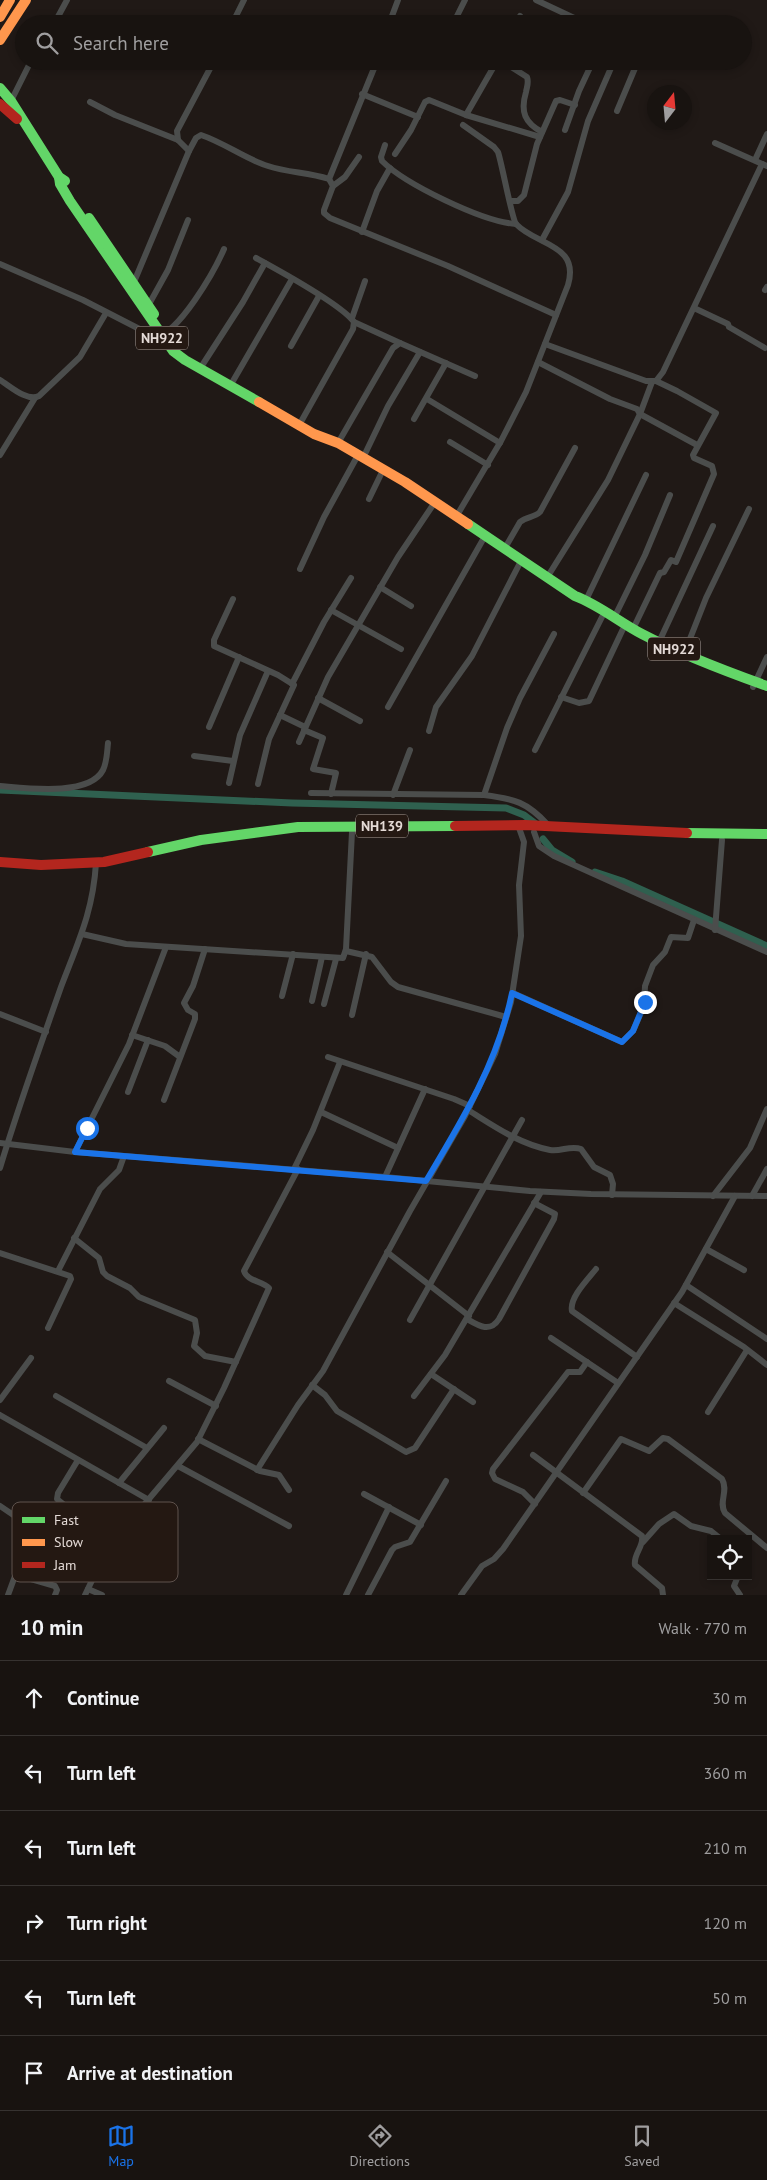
<!DOCTYPE html>
<meta charset="utf-8">
<style>
body{margin:0;font-family:"PT Sans",sans-serif;background:#25201e;color:#f1f3f6}
.controls{position:absolute;right:15px;bottom:15px;display:grid;overflow:hidden;border-radius:0px;box-shadow:0 2px 8px #0003}
.controls button{width:45px;height:45px;display:grid;place-items:center;padding:0;border:0;border-bottom:1px solid #363230;background:#181310;color:#f1f3f6;font:25px sans-serif}
.compass{position:absolute;left:647px;top:85px;width:45px;height:45px;border-radius:50%;background:#181310;box-shadow:0 2px 8px #0003;rotate:16deg}
.stop{position:absolute;width:15px;height:15px;margin:-11px;border:4px solid #1a73e8;border-radius:50%;background:#fff}
.stop.end{background:#1a73e8;border-color:#fff;box-shadow:0 1px 5px #0008}
.list{margin:0;padding:0;list-style:none}
h2{display:flex;justify-content:space-between;align-items:center;height:65px;margin:0;padding:0 20px;font-size:21px}
h2 small{font-size:16px;font-weight:400;color:#9f9e9f}
.list li{display:grid;grid-template-columns:32px 1fr auto;gap:15px;align-items:center;box-sizing:border-box;height:75px;padding:0 20px;border-top:1px solid #363230}
.list b{display:block;font-size:19px;white-space:nowrap}
.list em{font-size:16px;font-style:normal;color:#9f9e9f}
.icon{flex:none;width:28px;height:28px;fill:none;stroke:currentColor;stroke-width:2;stroke-linecap:round;stroke-linejoin:round}
.map{position:relative;flex:none;width:767px;height:1595px;overflow:hidden}
.search{position:absolute;background:#181310;box-shadow:0 2px 8px #0003;left:15px;right:15px;top:15px;height:55px;display:flex;align-items:center;gap:12px;box-sizing:border-box;padding:0 18px;border-radius:28px;color:#9f9e9f;font-size:19px}
.sheet{height:515px;background:#181310}
nav{display:flex;justify-content:space-around;align-items:center;box-sizing:border-box;height:70px;border-top:1px solid #363230;background:#181310;font-size:14px;color:#9f9e9f}
nav a{display:grid;justify-items:center;gap:2px}
nav .on{color:#1a73e8}
.map>svg:first-child{display:block}
.lines{fill:none;stroke-linecap:round;stroke-linejoin:round}
.canal{stroke:#2f604f;stroke-width:7}
.street{stroke:#4b4d4c;stroke-width:6}
.fast{stroke:#63d668;stroke-width:10}
.slow{stroke:#ff974d;stroke-width:10}
.jam{stroke:#b3261e;stroke-width:10}
.route{stroke:#1a73e8;stroke-width:6}
.labels{text-anchor:middle;dominant-baseline:central;stroke-width:5;stroke-linejoin:round;paint-order:stroke}
.shield{fill:#241812;stroke:#aaa09b;stroke-width:1}
.shield-label{font-size:14px;font-weight:bold;fill:#e4dad6}
.key{fill:#241812;stroke:#5e524d;stroke-width:1}
.key-label{font-size:14px;fill:#e4dad6}
</style>
<div class="map">
<svg width="767" height="1595" viewBox="0 0 767 1595">
<rect width="100%" height="100%" fill="#201916"/>
<g class="lines">
<g class="canal">
<polyline points="0,790 292,803 506,808 524,815 536,824"/>
<polyline points="543,839 552,850 572,862"/>
<polyline points="595,872 622,881 767,946"/>
</g>
<g class="street">
<polyline points="536,0 587,24"/>
<polyline points="54,24 67,0"/>
<polyline points="232,24 244,0"/>
<polyline points="389,24 398,0"/>
<polyline points="453,24 465,0"/>
<polyline points="516,24 520,16"/>
<path d="M502,61L527,77C529,83 527,86 526,92C520,112 525,123 542,132"/>
<polyline points="362,94 418,117"/>
<polyline points="11,101 31,61"/>
<polyline points="90,102 115,115 178,140"/>
<polyline points="617,111 638,61"/>
<polyline points="466,115 497,61"/>
<polyline points="565,130 579,91 593,61"/>
<polyline points="715,143 767,166"/>
<path d="M385,145L381,157L382,161C405,184 483,222 516,224"/>
<polyline points="189,151 178,140 177,131 214,61"/>
<polyline points="395,154 411,130 425,102 429,100 466,115 540,137"/>
<polyline points="755,160 767,134"/>
<polyline points="329,179 377,61"/>
<polyline points="333,186 345,177 359,157"/>
<polyline points="510,201 518,201 524,195 537,144 556,101 560,100 575,105"/>
<polyline points="362,232 377,191 390,168"/>
<polyline points="542,240 568,192 588,121 614,61"/>
<path d="M256,258C278,270 341,304 354,322L353,329L302,420"/>
<path d="M0,264L83,300L155,337C179,334 215,270 224,249"/>
<path d="M134,282L189,151L196,138L201,135C225,143 245,159 268,166C289,173 307,172 329,179L333,186L324,210V213L330,218L448,266L556,315"/>
<polyline points="765,290 767,287"/>
<polyline points="148,306 168,270 188,220"/>
<polyline points="694,308 728,324 729,327 765,348"/>
<polyline points="352,318 365,281"/>
<polyline points="354,322 400,343"/>
<polyline points="545,344 646,381 656,381 663,372 762,164"/>
<polyline points="291,346 319,296"/>
<polyline points="538,362 610,399 637,409 640,414 697,445"/>
<polyline points="203,364 243,302 265,263"/>
<path d="M0,380C10,386 27,402 39,396L80,357L106,313"/>
<polyline points="233,381 292,279"/>
<polyline points="427,399 500,443"/>
<polyline points="414,419 446,363"/>
<polyline points="450,442 488,465"/>
<polyline points="338,443 393,348 400,343 475,376"/>
<polyline points="0,455 35,398"/>
<polyline points="363,458 388,406 420,352"/>
<polyline points="369,499 383,470"/>
<path d="M456,517L501,441L526,392L568,285C580,244 537,246 516,224C512,219 502,164 498,152L494,147L463,125"/>
<path d="M505,548L520,522C527,516 534,518 540,512L575,448"/>
<polyline points="300,569 324,517 358,455"/>
<polyline points="548,576 608,480 640,414 652,382"/>
<polyline points="380,587 411,606"/>
<polyline points="233,599 214,640 214,646 278,675 294,685 269,739 258,784"/>
<polyline points="586,600 646,475"/>
<polyline points="331,610 401,649"/>
<polyline points="614,618 645,555 670,495"/>
<polyline points="633,629 660,573 664,572 671,560 676,562 714,474 712,466 694,458 693,455 716,413 677,391 656,381"/>
<polyline points="659,642 713,526"/>
<polyline points="684,654 706,598 749,509"/>
<polyline points="292,684 324,622 351,578"/>
<polyline points="753,687 767,657"/>
<polyline points="561,697 579,703 589,701 623,629"/>
<polyline points="318,698 360,721"/>
<polyline points="388,707 485,536"/>
<polyline points="280,715 305,727"/>
<polyline points="209,727 239,657"/>
<polyline points="304,730 323,738 313,769 336,773 331,794"/>
<polyline points="429,731 436,707 472,656 522,559"/>
<polyline points="299,742 328,677 398,557 435,502"/>
<polyline points="535,750 602,617"/>
<polyline points="194,756 233,761"/>
<polyline points="229,783 240,735 268,671"/>
<path d="M0,786C25,788 89,797 103,770C107,762 107,752 108,743"/>
<path d="M311,793L484,795C515,799 527,802 548,825"/>
<polyline points="393,795 410,750"/>
<polyline points="484,795 507,728 520,698 554,634"/>
<polyline points="534,832 539,846 554,856 767,952"/>
<polyline points="715,930 722,840"/>
<polyline points="82,934 126,944 343,958 346,949 352,832"/>
<polyline points="346,951 372,957 391,982 398,987 506,1017"/>
<polyline points="513,993 622,1042 633,1031 644,1006 645,986 653,965 665,952 671,937 688,938 694,920"/>
<polyline points="282,996 293,954"/>
<polyline points="312,1001 322,957"/>
<polyline points="324,1004 336,959"/>
<polyline points="0,1014 46,1032"/>
<polyline points="352,1015 366,954"/>
<polyline points="132,1035 165,1046 180,1057"/>
<polyline points="328,1057 454,1099 470,1106"/>
<polyline points="128,1092 148,1040"/>
<polyline points="164,1100 195,1019 195,1014 188,1010 184,1003 193,986 205,949"/>
<path d="M468,1110C494,1126 519,1144 550,1150C561,1152 570,1145 581,1149L594,1167L610,1175L613,1184L612,1195"/>
<polyline points="321,1112 398,1148"/>
<polyline points="0,1143 75,1152 385,1177 530,1191 591,1194 767,1196"/>
<polyline points="75,1152 129,1044 166,947"/>
<path d="M0,1168C18,1107 40,1047 61,987C78,942 93,912 96,863"/>
<polyline points="294,1169 313,1130 340,1062"/>
<polyline points="385,1177 425,1089"/>
<polyline points="713,1196 750,1148 767,1109"/>
<polyline points="752,1196 767,1169"/>
<polyline points="74,1238 99,1258 103,1272 107,1276 130,1288 139,1297 195,1320 197,1333 194,1346 205,1356 236,1362"/>
<polyline points="706,1249 744,1270"/>
<polyline points="387,1252 469,1316"/>
<polyline points="0,1253 70,1276 71,1279 48,1328"/>
<path d="M596,1269C588,1279 569,1298 572,1311L637,1357"/>
<polyline points="58,1271 100,1189 119,1170 124,1156"/>
<polyline points="686,1285 767,1339"/>
<polyline points="674,1303 744,1347 767,1365"/>
<path d="M467,1319C479,1326 490,1333 499,1319L554,1219L555,1214L534,1203"/>
<polyline points="410,1320 522,1120"/>
<polyline points="551,1338 618,1383"/>
<polyline points="431,1374 473,1402"/>
<polyline points="169,1381 216,1406"/>
<polyline points="312,1385 325,1395 337,1411 406,1452 415,1448 454,1389"/>
<polyline points="56,1396 147,1448"/>
<polyline points="414,1396 445,1355 541,1192"/>
<polyline points="0,1400 31,1358"/>
<polyline points="708,1412 747,1350"/>
<polyline points="0,1415 149,1500"/>
<polyline points="198,1439 260,1471 279,1475 289,1490"/>
<path d="M533,1455L642,1536C644,1547 633,1554 635,1565L662,1588L663,1595"/>
<polyline points="78,1460 58,1493 57,1499 83,1520"/>
<polyline points="178,1466 289,1526"/>
<polyline points="257,1470 298,1405 323,1371 410,1211 465,1116 495,1054 511,1002 521,936 519,885 524,842 518,825"/>
<polyline points="119,1483 164,1428"/>
<path d="M583,1493L621,1439L649,1451L663,1438L668,1439L722,1479C729,1491 718,1502 725,1513L767,1548"/>
<polyline points="364,1494 421,1525"/>
<polyline points="535,1504 523,1492 495,1479 492,1473 493,1469 568,1372 580,1372 587,1362"/>
<polyline points="0,1506 87,1565"/>
<polyline points="643,1542 659,1524 674,1514 691,1526 711,1531 721,1539"/>
<polyline points="738,1576 734,1586 740,1595"/>
<polyline points="31,1579 55,1586 57,1590 55,1595"/>
<polyline points="88,1589 102,1595"/>
<polyline points="8,1595 15,1576 18,1575 31,1579 54,1543"/>
<path d="M85,1595L97,1570L132,1519L197,1442L224,1388L269,1288C262,1281 247,1281 244,1271L298,1169"/>
<polyline points="346,1595 389,1507"/>
<polyline points="368,1595 392,1550 395,1547 410,1542 446,1481"/>
<polyline points="461,1595 482,1566 494,1559 503,1549 682,1292 735,1196"/>
</g>
<g class="fast">
<polyline points="0,88 11,101 59,177 65,181"/>
<polyline points="59,177 60,184 70,201 173,351 185,360 259,402"/>
<polyline points="89,218 154,314"/>
<path d="M468,524L575,596C599,605 619,622 642,634C682,655 725,671 767,686"/>
<polyline points="687,833 767,834"/>
<polyline points="148,852 201,840 298,827 455,826"/>
</g>
<g class="slow">
<polyline points="0,17 10,0"/>
<polyline points="0,40 26,0"/>
<polyline points="259,402 314,434 338,443 405,482 468,524"/>
</g>
<g class="jam">
<polyline points="0,104 17,119"/>
<polyline points="455,826 525,825 687,833"/>
<polyline points="0,862 41,865 104,862 148,852"/>
</g>
</g>
<g class="lines">
<path class="route" d="M87,1128L75,1152L426,1181C462,1121 498,1062 512,993L622,1042L633,1031L645,1002"/>
</g>
<g class="labels">
<g class="shield">
<rect x="136" y="326.5" width="52" height="23" rx="4"/>
<rect x="648" y="637.5" width="52" height="23" rx="4"/>
<rect x="356" y="814.5" width="52" height="23" rx="4"/>
</g>
<g class="shield-label">
<text x="162" y="338">NH922</text>
<text x="674" y="649">NH922</text>
<text x="382" y="826">NH139</text>
</g>
</g>
<rect x="12" y="1502" width="166" height="80" rx="8" class="key"/>
<rect x="22" y="1517" width="23" height="6" fill="#63d668"/>
<rect x="22" y="1539" width="23" height="7" fill="#ff974d"/>
<rect x="22" y="1562" width="23" height="6" fill="#b3261e"/>
<g class="key-label">
<text x="54" y="1525">Fast</text>
<text x="54" y="1547">Slow</text>
<text x="54" y="1570">Jam</text>
</g>
</svg>
<div class="controls">
<button><svg class="icon" aria-label="locate" viewBox="0 0 24 24"><circle cx="12" cy="12" r="6"/><path d="M12 2v4M12 18v4M2 12h4M18 12h4"/></svg></button>
</div>
<svg class="compass" viewBox="-18 -18 36 36"><path d="M0-13l5 13h-10z" fill="#e53935"/><path d="M0 13l5-13h-10z" fill="#9f9e9f"/></svg>
<div class="stop" style="left:87px;top:1128px"></div>
<div class="stop end" style="left:645px;top:1002px"></div>
<div class="search"><svg class="icon" aria-label="search" viewBox="0 0 24 24"><circle cx="10" cy="10" r="6"/><path d="M15 15l6 6"/></svg>Search here</div>
</div>
<section class="sheet">
<h2>10 min<small>Walk · 770 m</small></h2>
<ul class="list">
<li><svg class="icon" aria-label="ahead" viewBox="0 0 24 24"><path d="M12 20V5M6 11l6-6 6 6"/></svg><div><b>Continue</b></div><em>30 m</em></li>
<li><svg class="icon" aria-label="left" viewBox="0 0 24 24"><path d="M17 20v-9H6M10 6l-5 5 5 5"/></svg><div><b>Turn left</b></div><em>360 m</em></li>
<li><svg class="icon" aria-label="left" viewBox="0 0 24 24"><path d="M17 20v-9H6M10 6l-5 5 5 5"/></svg><div><b>Turn left</b></div><em>210 m</em></li>
<li><svg class="icon" aria-label="right" viewBox="0 0 24 24"><path d="M7 20v-9h11M14 6l5 5-5 5"/></svg><div><b>Turn right</b></div><em>120 m</em></li>
<li><svg class="icon" aria-label="left" viewBox="0 0 24 24"><path d="M17 20v-9H6M10 6l-5 5 5 5"/></svg><div><b>Turn left</b></div><em>50 m</em></li>
<li><svg class="icon" aria-label="arrive" viewBox="0 0 24 24"><path d="M6 21V4h12l-3 4 3 4H6"/></svg><div><b>Arrive at destination</b></div></li>
</ul>
</section>
<nav>
<a class="on"><svg class="icon" aria-label="map" viewBox="0 0 24 24"><path d="M3 6l6-2 6 2 6-2v14l-6 2-6-2-6 2zM9 4v14M15 6v14"/></svg>Map</a>
<a><svg class="icon" aria-label="directions" viewBox="0 0 24 24"><path d="M12 3l9 9-9 9-9-9zM9 14v-3h6M13 9l2 2-2 2"/></svg>Directions</a>
<a><svg class="icon" aria-label="saved" viewBox="0 0 24 24"><path d="M7 4h10v16l-5-4-5 4z"/></svg>Saved</a>
</nav>
